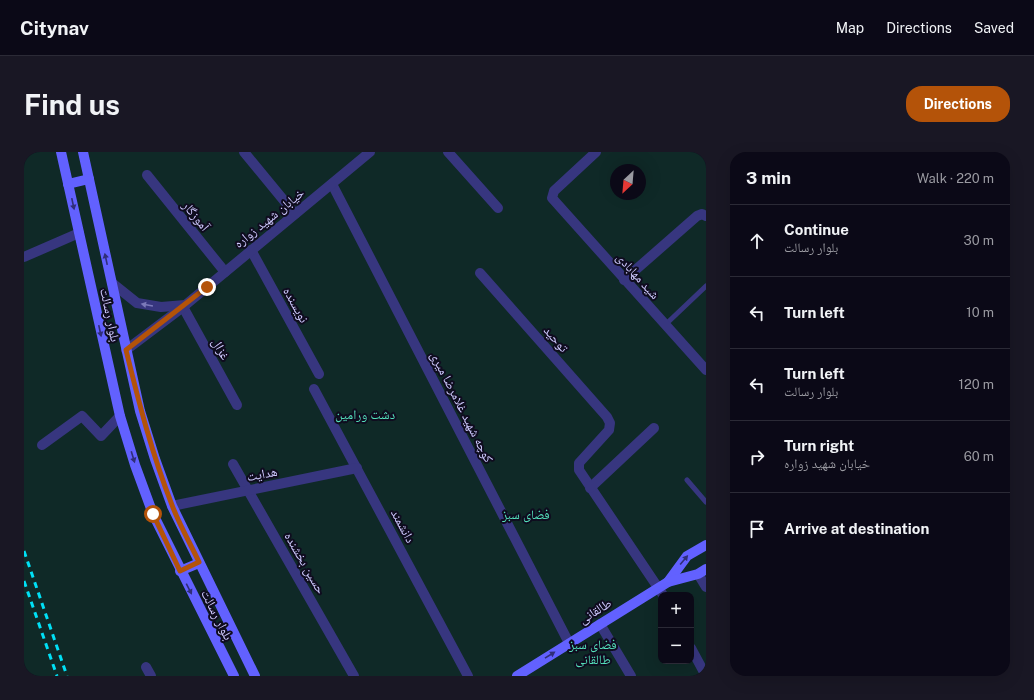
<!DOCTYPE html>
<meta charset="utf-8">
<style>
body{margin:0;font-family:"Public Sans","Noto Naskh Arabic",sans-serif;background:#191724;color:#f1f3f6}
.controls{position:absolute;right:12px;bottom:12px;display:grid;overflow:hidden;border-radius:8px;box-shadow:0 4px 16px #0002}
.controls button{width:36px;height:36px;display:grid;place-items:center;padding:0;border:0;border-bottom:1px solid #2b2a36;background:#0b0917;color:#f1f3f6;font:20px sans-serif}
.compass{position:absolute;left:586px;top:12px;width:36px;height:36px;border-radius:50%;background:#0b0917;box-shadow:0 4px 16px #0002;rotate:206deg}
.stop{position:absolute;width:12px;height:12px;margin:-9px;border:3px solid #b45309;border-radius:50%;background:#fff}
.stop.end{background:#b45309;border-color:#fff;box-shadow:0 1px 4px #0008}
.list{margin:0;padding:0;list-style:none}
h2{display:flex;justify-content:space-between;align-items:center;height:52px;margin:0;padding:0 16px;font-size:17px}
h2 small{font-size:13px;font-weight:400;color:#9a9aa1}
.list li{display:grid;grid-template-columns:26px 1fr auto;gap:12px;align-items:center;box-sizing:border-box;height:72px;padding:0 16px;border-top:1px solid #2b2a36}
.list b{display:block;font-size:15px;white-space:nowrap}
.list p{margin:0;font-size:13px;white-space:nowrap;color:#9a9aa1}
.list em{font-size:13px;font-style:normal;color:#9a9aa1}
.icon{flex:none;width:22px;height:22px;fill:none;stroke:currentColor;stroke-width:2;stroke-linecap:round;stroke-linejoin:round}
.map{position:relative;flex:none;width:682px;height:524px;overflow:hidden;border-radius:16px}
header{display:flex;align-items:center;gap:24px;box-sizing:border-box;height:56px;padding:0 20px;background:#0b0917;border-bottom:1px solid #2b2a36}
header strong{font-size:19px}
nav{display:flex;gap:22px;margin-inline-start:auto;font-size:14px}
.intro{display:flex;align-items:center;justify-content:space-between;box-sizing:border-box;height:96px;padding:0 24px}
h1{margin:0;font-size:28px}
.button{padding:10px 18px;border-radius:16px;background:#b45309;color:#fff;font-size:14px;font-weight:700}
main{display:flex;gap:24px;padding:0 24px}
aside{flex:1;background:#0b0917;border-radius:16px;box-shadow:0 4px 16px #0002}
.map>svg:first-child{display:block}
.green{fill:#0f2927;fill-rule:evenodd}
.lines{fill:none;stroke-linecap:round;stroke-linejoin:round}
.service{stroke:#37367f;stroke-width:5}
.minor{stroke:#37367f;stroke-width:10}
.tertiary{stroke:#37367f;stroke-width:10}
.secondary{stroke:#6261ff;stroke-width:10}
.rail{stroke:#00e0f5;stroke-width:3;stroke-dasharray:6 5;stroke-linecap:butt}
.oneway{fill:#302e79}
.oneway2{fill:#7b79b9}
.route{stroke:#b45309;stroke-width:5}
.labels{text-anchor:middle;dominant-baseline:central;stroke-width:4;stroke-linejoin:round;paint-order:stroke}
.street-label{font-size:13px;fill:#cfcaff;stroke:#0f0c1f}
.park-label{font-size:13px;fill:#54e0bb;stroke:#0f0c1f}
</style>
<header>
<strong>Citynav</strong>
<nav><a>Map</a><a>Directions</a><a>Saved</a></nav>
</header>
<div class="intro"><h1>Find us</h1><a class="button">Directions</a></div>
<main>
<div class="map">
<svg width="682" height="524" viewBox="0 0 682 524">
<rect width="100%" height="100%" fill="#0f0c1f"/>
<path class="green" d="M0,0H682V524H0ZM592,18H616V42H592ZM637,443H667V509H637Z"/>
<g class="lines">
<g class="service">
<polyline points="641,173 682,134"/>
<polyline points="663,328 682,350"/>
</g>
<g class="minor">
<polyline points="220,0 271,62"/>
<polyline points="424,0 474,56"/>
<polyline points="572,0 530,39 528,46 682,218"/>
<polyline points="123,23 201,120"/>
<polyline points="308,32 545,491"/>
<polyline points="227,98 295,222"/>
<polyline points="0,105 55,81"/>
<polyline points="456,121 583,265 586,271 585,278 555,311 555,318 639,443"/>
<polyline points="600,128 673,64 678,62 682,64"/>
<polyline points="159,155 213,253"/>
<polyline points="290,237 444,524"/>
<polyline points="18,293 58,264 77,284 96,264"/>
<polyline points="209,312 330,524"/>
<polyline points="566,336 630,276"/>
<polyline points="148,354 333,316"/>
<polyline points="576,472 607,524"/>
<polyline points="667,496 682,524"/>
<polyline points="122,515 127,524"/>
</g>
<g class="tertiary">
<polyline points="88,131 113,151 137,155 161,153"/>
<polyline points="102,198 159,155 346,0"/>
<polyline points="674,422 682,435"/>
</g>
<g class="secondary">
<polyline points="37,0 96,264 111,313 129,362 210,524"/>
<polyline points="59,0 116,259 131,307 148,354 231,524"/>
<polyline points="44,32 65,27"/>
<polyline points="156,419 175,411"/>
<polyline points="644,430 663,404 682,393"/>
<polyline points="493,524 644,430 674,422 682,417"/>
</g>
<g class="rail">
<polyline points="0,399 43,524"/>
<polyline points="0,429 33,524"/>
</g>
</g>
<defs><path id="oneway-solid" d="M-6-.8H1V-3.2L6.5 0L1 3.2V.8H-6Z"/></defs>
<g class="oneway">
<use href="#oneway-solid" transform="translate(49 52) rotate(78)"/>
<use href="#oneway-solid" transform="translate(82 107) rotate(-102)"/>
<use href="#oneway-solid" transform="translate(76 179) rotate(78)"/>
<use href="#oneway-solid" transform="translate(109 305) rotate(73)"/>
<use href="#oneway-solid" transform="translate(660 408) rotate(-50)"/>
<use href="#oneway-solid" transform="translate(165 437) rotate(63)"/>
<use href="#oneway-solid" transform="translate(526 503) rotate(-32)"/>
</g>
<use class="oneway2" href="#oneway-solid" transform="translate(123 153) rotate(-170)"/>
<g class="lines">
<path class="route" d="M129,362L156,419L175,410C166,391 155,372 148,353C128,302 115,251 102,198L183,135"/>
</g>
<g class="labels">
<g class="street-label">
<text transform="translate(172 64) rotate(51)">آموزگار</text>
<text transform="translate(245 66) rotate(-39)">خیابان شهید زواره</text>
<text transform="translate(614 124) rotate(48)">شید مهابادی</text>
<text transform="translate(272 153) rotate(61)">نویسنده</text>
<text transform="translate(86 163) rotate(78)">بلوار رسالت</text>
<text transform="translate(532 187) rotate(49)">توحید</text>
<text transform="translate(197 197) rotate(61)">غزال</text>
<text transform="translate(438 255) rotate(63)">کوچه شهید غلامرضا میری</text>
<text transform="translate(238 322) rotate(-11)">هدایت</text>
<text transform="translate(379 374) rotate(62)">دانشمند</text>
<text transform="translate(281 411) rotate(60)">حسین بخشنده</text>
<text transform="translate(571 459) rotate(-32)">طالقانی</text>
<text transform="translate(193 463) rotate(63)">بلوار رسالت</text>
</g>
<g class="park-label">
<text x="341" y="262">دشت ورامین</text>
<text x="502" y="362">فضای سبز</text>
<text x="569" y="492">فضای سبز<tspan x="569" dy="15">طالقانی</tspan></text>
</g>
</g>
</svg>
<div class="controls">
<button>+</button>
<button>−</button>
</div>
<svg class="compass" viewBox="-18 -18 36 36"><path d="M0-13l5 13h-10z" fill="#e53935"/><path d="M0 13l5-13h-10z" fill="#9a9aa1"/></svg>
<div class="stop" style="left:129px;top:362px"></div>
<div class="stop end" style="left:183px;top:135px"></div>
</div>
<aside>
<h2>3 min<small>Walk · 220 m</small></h2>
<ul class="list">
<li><svg class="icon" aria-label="ahead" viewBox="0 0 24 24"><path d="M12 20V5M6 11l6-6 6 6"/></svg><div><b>Continue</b><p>بلوار رسالت</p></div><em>30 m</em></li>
<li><svg class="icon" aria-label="left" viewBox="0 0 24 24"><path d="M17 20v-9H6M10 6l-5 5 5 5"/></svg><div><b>Turn left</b></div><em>10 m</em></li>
<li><svg class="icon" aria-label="left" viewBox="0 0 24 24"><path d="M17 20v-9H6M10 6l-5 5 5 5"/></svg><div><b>Turn left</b><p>بلوار رسالت</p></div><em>120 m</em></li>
<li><svg class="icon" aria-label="right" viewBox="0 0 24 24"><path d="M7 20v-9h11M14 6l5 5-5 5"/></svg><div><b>Turn right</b><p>خیابان شهید زواره</p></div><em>60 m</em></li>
<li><svg class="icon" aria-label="arrive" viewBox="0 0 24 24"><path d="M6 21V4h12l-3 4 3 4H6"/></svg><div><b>Arrive at destination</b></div></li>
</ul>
</aside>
</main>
